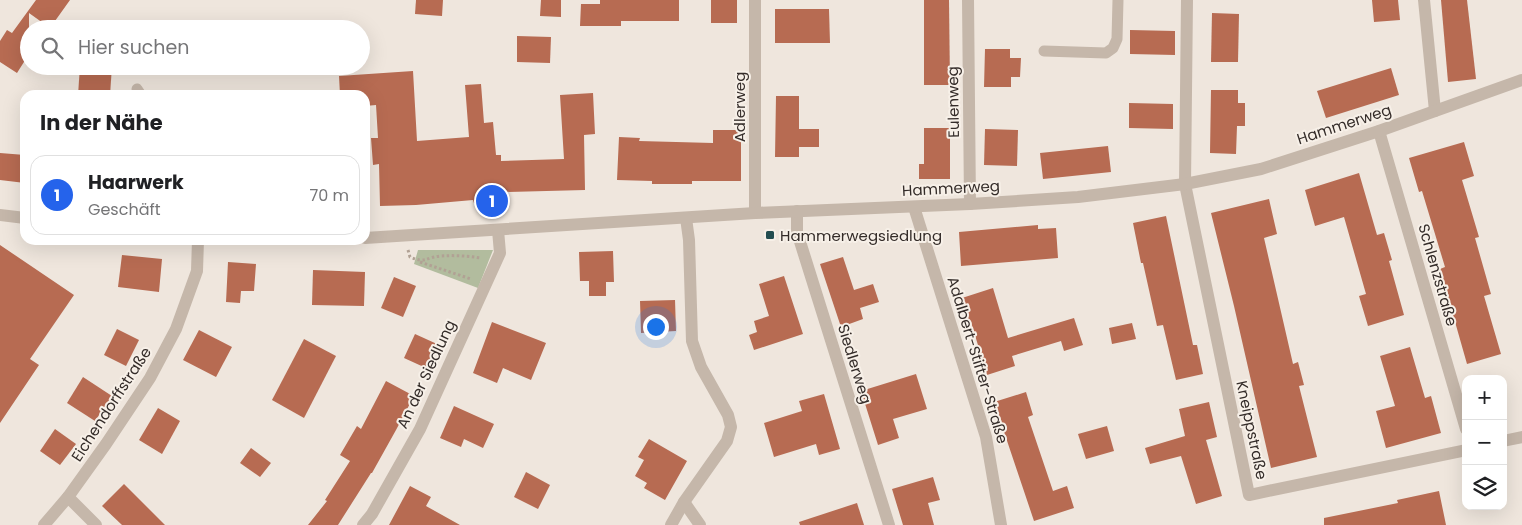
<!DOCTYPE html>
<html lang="de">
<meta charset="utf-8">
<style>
body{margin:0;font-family:Poppins,sans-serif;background:#f6f6f6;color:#202124}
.controls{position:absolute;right:15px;bottom:15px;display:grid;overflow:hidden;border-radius:10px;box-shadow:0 5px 20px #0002}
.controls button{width:45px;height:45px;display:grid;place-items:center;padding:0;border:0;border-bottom:1px solid #e0e0e0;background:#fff;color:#202124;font:25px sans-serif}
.you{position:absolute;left:655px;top:326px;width:18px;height:18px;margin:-12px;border:4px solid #fff;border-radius:50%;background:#1a73e8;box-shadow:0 0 0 8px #1a73e833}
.badge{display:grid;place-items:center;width:32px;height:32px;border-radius:50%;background:#2563eb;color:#fff;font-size:16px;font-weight:700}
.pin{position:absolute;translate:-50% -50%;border:2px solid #fff;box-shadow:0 1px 5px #0006}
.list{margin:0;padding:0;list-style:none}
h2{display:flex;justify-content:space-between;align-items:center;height:65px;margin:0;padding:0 20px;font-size:21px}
h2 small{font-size:16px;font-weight:400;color:#757577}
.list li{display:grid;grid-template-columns:32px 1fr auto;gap:15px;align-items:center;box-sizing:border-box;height:80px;margin:0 10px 10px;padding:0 10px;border:1px solid #e0e0e0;border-radius:15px}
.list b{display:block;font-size:19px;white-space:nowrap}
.list p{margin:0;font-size:16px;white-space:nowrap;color:#757577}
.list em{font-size:16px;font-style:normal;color:#757577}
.icon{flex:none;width:28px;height:28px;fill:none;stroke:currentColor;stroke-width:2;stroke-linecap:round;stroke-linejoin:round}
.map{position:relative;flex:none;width:1522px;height:525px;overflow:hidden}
.search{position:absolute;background:#fff;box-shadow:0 5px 20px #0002;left:20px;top:20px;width:350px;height:55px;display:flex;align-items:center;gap:12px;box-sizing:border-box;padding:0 18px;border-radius:28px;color:#757577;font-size:19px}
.panel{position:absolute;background:#fff;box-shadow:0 5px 20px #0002;left:20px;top:90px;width:350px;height:155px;border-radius:15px}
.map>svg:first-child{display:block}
.green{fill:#b2bc9e}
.building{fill:#b76b52}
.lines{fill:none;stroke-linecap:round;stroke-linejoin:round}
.path{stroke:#b1a194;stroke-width:3;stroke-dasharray:2.5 2.5;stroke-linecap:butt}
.lane{stroke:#c5b7aa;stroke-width:11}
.street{stroke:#c5b7aa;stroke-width:12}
.poi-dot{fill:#234d50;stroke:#f7f0e8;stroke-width:2}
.labels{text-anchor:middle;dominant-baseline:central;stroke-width:4;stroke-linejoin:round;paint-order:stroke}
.street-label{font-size:15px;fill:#342c29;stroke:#f7f0e8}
.poi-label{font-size:15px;fill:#342c29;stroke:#f7f0e8;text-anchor:start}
</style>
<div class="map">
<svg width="1522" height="525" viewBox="0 0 1522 525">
<rect width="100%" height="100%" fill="#efe6dd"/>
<polygon class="green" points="418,250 493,250 478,288 414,264"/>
<g class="building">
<polygon points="36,0 70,0 50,28 29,13 29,54 17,73 0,62 0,41 7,30 12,33"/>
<polygon points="416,0 443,0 442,16 415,14"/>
<polygon points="541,0 561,0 561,17 540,16"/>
<polygon points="600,0 679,0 679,21 621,21 621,26 580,26 581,4 600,4"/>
<rect x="711" y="0" width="26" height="23"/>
<polygon points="924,0 949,0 950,85 924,85"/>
<polygon points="1372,0 1398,0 1400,20 1374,22"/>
<polygon points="1441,0 1467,0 1476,79 1448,82"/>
<polygon points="775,9 829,9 830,43 775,43"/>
<polygon points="1212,13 1239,14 1238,62 1211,62"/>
<polygon points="1130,30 1175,31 1175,55 1130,54"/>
<polygon points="517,36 551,37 550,63 517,62"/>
<polygon points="985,49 1010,49 1010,58 1021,58 1020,77 1011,77 1011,87 984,87"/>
<polygon points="80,66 112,66 110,95 78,95"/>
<polygon points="1391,68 1399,95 1326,118 1317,91"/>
<polygon points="413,71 417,141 469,137 465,85 481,84 484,123 493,122 496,155 501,155 501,161 564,159 560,95 593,93 595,134 584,135 585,190 504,192 504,200 474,203 473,200 416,205 380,206 379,164 373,165 371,138 378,138 376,105 365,106 365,95 340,95 339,76"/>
<polygon points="1211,90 1238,90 1238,103 1245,103 1245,126 1237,126 1236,154 1210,153"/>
<polygon points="776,96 799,96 799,129 819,129 819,147 799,147 799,157 775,157"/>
<polygon points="1129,103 1173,104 1173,129 1129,128"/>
<polygon points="924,128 950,128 950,179 919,179 919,164 924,164"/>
<polygon points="985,129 1018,130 1017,166 984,165"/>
<polygon points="713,130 741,130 741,181 692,181 692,184 652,184 652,181 617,180 619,137 640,138 639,141 713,143"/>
<polygon points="1464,142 1474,176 1462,180 1479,237 1475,238 1491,294 1484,296 1501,354 1467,364 1440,269 1445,267 1422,191 1419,192 1409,158"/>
<polygon points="1108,146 1111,172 1043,179 1040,153"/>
<polygon points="0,153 25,155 25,183 0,180"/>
<polygon points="1359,173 1377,235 1384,233 1392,260 1389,261 1404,315 1368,326 1359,296 1366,294 1344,217 1315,226 1305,190"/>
<polygon points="1269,199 1277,234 1264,238 1293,364 1298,362 1304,385 1299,386 1317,457 1271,468 1234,306 1211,213"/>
<polygon points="1166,216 1193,345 1197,345 1203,374 1176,380 1163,325 1157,326 1143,263 1141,263 1133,223"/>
<polygon points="1038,225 1038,229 1056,228 1058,258 961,266 959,232"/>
<polygon points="0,245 74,295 30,359 39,365 0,423"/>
<polygon points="613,251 614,282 606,282 606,296 589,296 589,281 580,281 579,252"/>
<polygon points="122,255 162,259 159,292 118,287"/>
<polygon points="843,257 854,290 873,284 879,302 860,308 863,319 841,327 820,264"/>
<polygon points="228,262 256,264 254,291 241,291 240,303 226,302"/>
<polygon points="313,270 365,272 364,306 312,305"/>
<polygon points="784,276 803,334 754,350 749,335 757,332 754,321 769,316 759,284"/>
<polygon points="394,277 416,286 403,317 381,308"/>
<polygon points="993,288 1008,338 1074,318 1083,345 1064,351 1061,341 1012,356 1015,366 987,375 971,322 969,322 962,298"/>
<polygon points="675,300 676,331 641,333 640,301"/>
<polygon points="492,322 546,343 531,380 503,368 497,383 473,373"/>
<polygon points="1132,323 1136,339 1112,344 1109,328"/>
<polygon points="117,329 139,340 126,366 104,355"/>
<polygon points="199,330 232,347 216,377 183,360"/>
<polygon points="415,334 437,344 426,368 404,358"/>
<polygon points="304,339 336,356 304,418 272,400"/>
<polygon points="1410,347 1425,398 1431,396 1441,433 1386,448 1376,411 1395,406 1380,356"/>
<polygon points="916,374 927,409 893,419 899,438 878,445 861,391"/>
<polygon points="83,377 112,396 95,421 67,403"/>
<polygon points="386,381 414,396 396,430 372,473 371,473 338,525 308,525 327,501 325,500 350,461 340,455 357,426 361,429"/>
<polygon points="1026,392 1033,415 1028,417 1053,491 1067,486 1074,508 1034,521 994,402"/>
<polygon points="824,394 840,449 819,455 816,444 774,457 764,423 802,411 799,401"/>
<polygon points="1209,402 1217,437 1206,440 1222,496 1196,504 1181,456 1150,464 1145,448 1185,436 1179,409"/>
<polygon points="454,406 494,424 483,448 464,439 461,447 440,438"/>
<polygon points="158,408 180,421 162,454 139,440"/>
<polygon points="1107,426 1114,451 1086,459 1078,434"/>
<polygon points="55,429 76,444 60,465 40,451"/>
<polygon points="649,439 687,461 665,500 644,488 647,483 635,476 644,460 638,457"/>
<polygon points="251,448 271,463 260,477 240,463"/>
<polygon points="526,472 550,485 538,509 514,497"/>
<polygon points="933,477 940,500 928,503 934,525 903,525 892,489"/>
<polygon points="124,484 165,525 122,525 102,506"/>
<polygon points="410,486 431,497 426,506 460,525 389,525"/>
<polygon points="1439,491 1446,525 1324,525 1324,518 1398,503 1397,500"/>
<polygon points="857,503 864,525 800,525 799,522"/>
</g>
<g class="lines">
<g class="path">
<path d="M408,250L410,257C427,264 425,257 441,256C454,255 468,256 481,258"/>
<polyline points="420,262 471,279"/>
</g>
<g class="lane">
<polyline points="1044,51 1106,53 1113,48 1117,39 1118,0"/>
<polyline points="137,89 141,95"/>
</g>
<g class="street">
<polyline points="968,0 970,204"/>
<polyline points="1187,0 1185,184 1249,495 1466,450"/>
<polyline points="1424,0 1435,111"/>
<polyline points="1379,131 1466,429"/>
<polyline points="914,207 986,437 1001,525"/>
<polyline points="797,211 797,232 889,525"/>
<polyline points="755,213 755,0"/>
<polyline points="0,215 25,218"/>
<polyline points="365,238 755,213 970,204 1078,197 1185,184 1261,169 1379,131 1522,80"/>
<polyline points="1503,441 1522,437"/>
<polyline points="68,497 96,525"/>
<polyline points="684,502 700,525"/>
<polyline points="44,525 68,497 106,444 150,378 176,329 197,271 198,240"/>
<polyline points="363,525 372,514 420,429 500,253 498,230"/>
<polyline points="671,525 684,502 727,441 731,427 728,415 701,367 692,341 689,240 686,218"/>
</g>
</g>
<rect class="poi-dot" x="765" y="230" width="10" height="10" rx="2.5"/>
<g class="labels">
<g class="street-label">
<text transform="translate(953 102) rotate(-91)">Eulenweg</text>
<text transform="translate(739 107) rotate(-90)">Adlerweg</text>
<text transform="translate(1344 124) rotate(-18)">Hammerweg</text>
<text transform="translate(951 188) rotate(-3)">Hammerweg</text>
<text transform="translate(1438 275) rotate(74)">Schlenzstraße</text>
<text transform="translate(978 360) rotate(73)">Adalbert-Stifter-Straße</text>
<text transform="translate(855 364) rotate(73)">Siedlerweg</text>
<text transform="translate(426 374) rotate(-65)">An der Siedlung</text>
<text transform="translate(111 404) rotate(-57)">Eichendorffstraße</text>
<text transform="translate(1252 430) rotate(78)">Kneippstraße</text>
</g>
<g class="poi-label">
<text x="780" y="235">Hammerwegsiedlung</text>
</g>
</g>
</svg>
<div class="controls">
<button>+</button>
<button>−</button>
<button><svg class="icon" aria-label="layers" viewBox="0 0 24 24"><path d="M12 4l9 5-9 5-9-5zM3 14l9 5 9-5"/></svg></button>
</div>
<div class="you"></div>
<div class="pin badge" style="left:492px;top:201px">1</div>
<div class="search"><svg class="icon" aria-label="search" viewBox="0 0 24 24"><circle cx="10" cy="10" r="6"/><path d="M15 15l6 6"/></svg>Hier suchen</div>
<section class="panel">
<h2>In der Nähe<small></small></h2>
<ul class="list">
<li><span class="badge">1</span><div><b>Haarwerk</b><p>Geschäft</p></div><em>70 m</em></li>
</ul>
</section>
</div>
